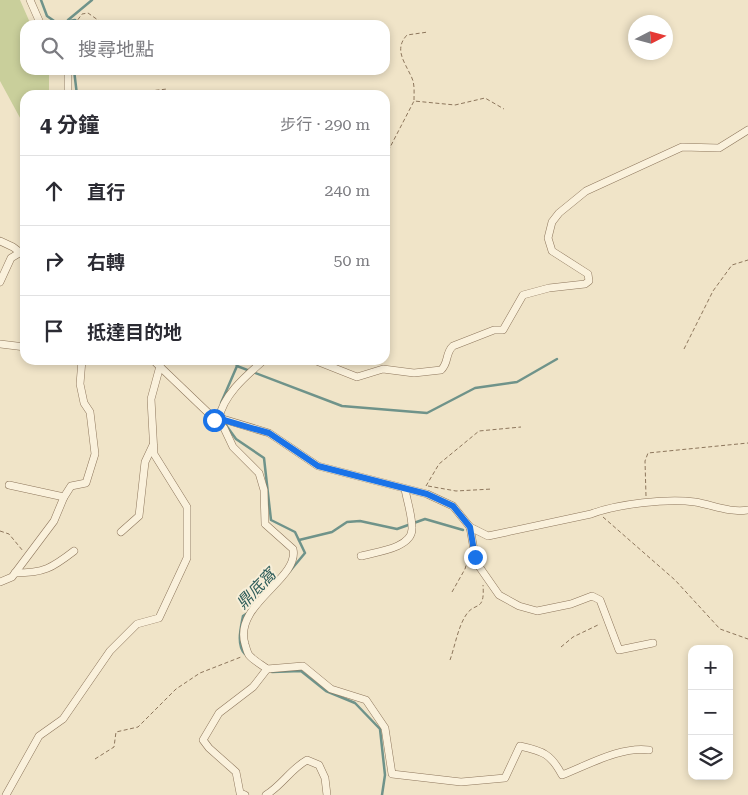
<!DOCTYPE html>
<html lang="zh-TW">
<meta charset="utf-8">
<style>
body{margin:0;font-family:"Roboto Serif","Noto Sans TC",serif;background:#f2f2f3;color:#2b2b33}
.controls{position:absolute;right:15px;bottom:15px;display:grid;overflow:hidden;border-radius:10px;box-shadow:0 2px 8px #0003}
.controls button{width:45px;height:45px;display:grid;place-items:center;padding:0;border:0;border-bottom:1px solid #e1e1e2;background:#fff;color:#2b2b33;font:25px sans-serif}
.compass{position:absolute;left:628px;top:15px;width:45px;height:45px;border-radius:50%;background:#fff;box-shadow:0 2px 8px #0003;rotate:84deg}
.stop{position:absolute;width:15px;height:15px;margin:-11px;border:4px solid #1a73e8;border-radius:50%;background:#fff}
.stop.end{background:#1a73e8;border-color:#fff;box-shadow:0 1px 5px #0008}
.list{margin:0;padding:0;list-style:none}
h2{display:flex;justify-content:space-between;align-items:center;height:65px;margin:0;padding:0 20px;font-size:21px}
h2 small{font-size:16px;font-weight:400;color:#7c7c81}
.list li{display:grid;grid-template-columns:32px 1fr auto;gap:15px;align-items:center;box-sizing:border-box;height:70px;padding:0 20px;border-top:1px solid #e1e1e2}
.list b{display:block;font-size:19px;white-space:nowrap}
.list em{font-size:16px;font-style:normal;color:#7c7c81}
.icon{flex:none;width:28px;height:28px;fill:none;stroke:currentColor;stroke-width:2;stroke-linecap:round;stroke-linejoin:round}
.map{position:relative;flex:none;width:748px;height:795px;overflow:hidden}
.search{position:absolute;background:#fff;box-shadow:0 2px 8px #0003;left:20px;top:20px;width:370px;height:55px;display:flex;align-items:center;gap:12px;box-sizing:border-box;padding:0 18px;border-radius:15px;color:#7c7c81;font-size:19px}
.panel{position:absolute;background:#fff;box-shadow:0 2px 8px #0003;left:20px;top:90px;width:370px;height:275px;border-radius:15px}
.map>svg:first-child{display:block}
.green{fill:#c9cf9b}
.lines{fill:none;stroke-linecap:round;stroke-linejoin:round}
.stream{stroke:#6f938a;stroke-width:2.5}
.minor-casing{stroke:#8d765c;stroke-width:8}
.path{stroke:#8d765c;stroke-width:1;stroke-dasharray:4 2.5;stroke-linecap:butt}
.minor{stroke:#faf1dc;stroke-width:7}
.route{stroke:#1a73e8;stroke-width:6}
.labels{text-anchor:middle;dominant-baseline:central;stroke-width:4;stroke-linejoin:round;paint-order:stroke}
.water-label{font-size:16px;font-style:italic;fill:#2f5d5a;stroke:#f7eed8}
</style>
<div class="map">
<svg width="748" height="795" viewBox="0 0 748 795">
<rect width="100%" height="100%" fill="#f0e4c8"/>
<polygon class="green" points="0,0 20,0 31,25 25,25 25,70 49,70 49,95 25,95 25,127 0,81"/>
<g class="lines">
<g class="stream">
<polyline points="41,0 47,16 57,23 75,20 80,25"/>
<polyline points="68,20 92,0"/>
<polyline points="74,70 77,95"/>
<polyline points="237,366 342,406 427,413 475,388 517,382 557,359"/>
<polyline points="221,403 237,366 235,360"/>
<polyline points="223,421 236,439 264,458 271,520 295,532 305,553 290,571"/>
<polyline points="299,540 332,532 347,522 360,521 397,529 425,519 463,530"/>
<path d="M245,654C236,645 241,627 243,616L249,612"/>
<polyline points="272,672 301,671 326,691 355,703 380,729 385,775 382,795"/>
</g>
<g class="minor-casing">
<g id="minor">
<polyline points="30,0 41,25"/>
<polyline points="68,70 68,95"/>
<polyline points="0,241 13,247 25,256"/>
<polyline points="0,282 11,258 21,252"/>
<polyline points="0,344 25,347"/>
<path d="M153,360L224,428L233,447L259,473L264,490L265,524L293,549C300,579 233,604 245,644C246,647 247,652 249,655C253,660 262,665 267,669L303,666L331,689L366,700L385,728L392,774L461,782L505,778L520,746C543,751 551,754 562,775C588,765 621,746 649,750"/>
<path d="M314,360L357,377L383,369L414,373L441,370C449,363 445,353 453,346L494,330H503L523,295L549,288L585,284L589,281L588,274L552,251L548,238L552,222L559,213L586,191L682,147L719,148L748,130"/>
<polyline points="213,416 269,433 318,466 427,494 453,506 470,527 476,562 499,595 519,606 537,611 571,604 592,596 600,600 619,650 653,643"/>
<path d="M219,418C224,394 246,376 264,360"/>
<polyline points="9,485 64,497"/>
<path d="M470,527L488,536L591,514C617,504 668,498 695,502C713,505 730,513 748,510"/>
<polyline points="121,532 139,516 145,462 153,445"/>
<path d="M361,556C376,552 413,548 412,528C412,515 407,501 405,489"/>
<path d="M15,573C44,573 52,568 74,551"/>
<polyline points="0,582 12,577 54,521 64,497 71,486 86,483 95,454 90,412 84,403 80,384 82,360"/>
<polyline points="6,795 39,736 63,719 110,651 137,624 159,618 187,558 187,507 154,454 151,399 160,366"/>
<polyline points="245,795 240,793 236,772 209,748 203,740 219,713 253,687 267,669"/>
<path d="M266,795C282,785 291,769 307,760L319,765L325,778L327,795"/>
</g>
</g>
<g class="path">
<polyline points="74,25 82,14 88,13 105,25"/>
<polyline points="115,25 124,21"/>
<polyline points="137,95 141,92 167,89"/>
<path d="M414,100C414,92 415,83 411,76C404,61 394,49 407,35L428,32"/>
<polyline points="385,157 414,101 455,105 485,98 504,109"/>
<polyline points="684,349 713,291 732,265 748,260"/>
<polyline points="426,486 439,464 479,431 521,427"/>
<polyline points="428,486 456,491 492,489"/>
<polyline points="646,496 645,461 648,453 748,443"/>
<polyline points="603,517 675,580 720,629 748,639"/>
<polyline points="0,531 9,534 23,551"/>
<polyline points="452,592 465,569 468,559"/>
<polyline points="561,647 573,637 600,624"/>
<path d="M450,660C455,646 458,627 466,615C475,601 485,613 483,585"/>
<polyline points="95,759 114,747 116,732 138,727 176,689 200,673 241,657"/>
</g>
<use href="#minor" class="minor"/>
</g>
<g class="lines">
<polyline class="route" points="214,420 210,416 269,433 318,466 427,494 453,506 470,527 475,557"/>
</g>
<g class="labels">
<g class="water-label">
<text transform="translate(256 589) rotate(-46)">鼎底窩</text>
</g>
</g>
</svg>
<div class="controls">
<button>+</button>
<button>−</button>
<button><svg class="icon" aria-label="layers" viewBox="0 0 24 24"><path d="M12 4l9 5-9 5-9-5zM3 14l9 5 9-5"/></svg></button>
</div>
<svg class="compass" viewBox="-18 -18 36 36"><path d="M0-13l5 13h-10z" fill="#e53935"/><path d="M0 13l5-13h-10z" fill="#7c7c81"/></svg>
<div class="stop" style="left:214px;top:420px"></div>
<div class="stop end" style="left:475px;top:557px"></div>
<div class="search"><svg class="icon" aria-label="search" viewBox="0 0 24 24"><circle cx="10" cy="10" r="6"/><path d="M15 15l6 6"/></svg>搜尋地點</div>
<section class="panel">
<h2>4 分鐘<small>步行 · 290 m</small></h2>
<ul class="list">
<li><svg class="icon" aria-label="ahead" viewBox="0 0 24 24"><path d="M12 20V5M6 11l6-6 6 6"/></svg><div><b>直行</b></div><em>240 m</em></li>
<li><svg class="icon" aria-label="right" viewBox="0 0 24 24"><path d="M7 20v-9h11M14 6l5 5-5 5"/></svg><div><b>右轉</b></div><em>50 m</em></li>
<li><svg class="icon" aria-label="arrive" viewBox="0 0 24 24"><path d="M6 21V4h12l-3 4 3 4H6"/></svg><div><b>抵達目的地</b></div></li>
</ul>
</section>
</div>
